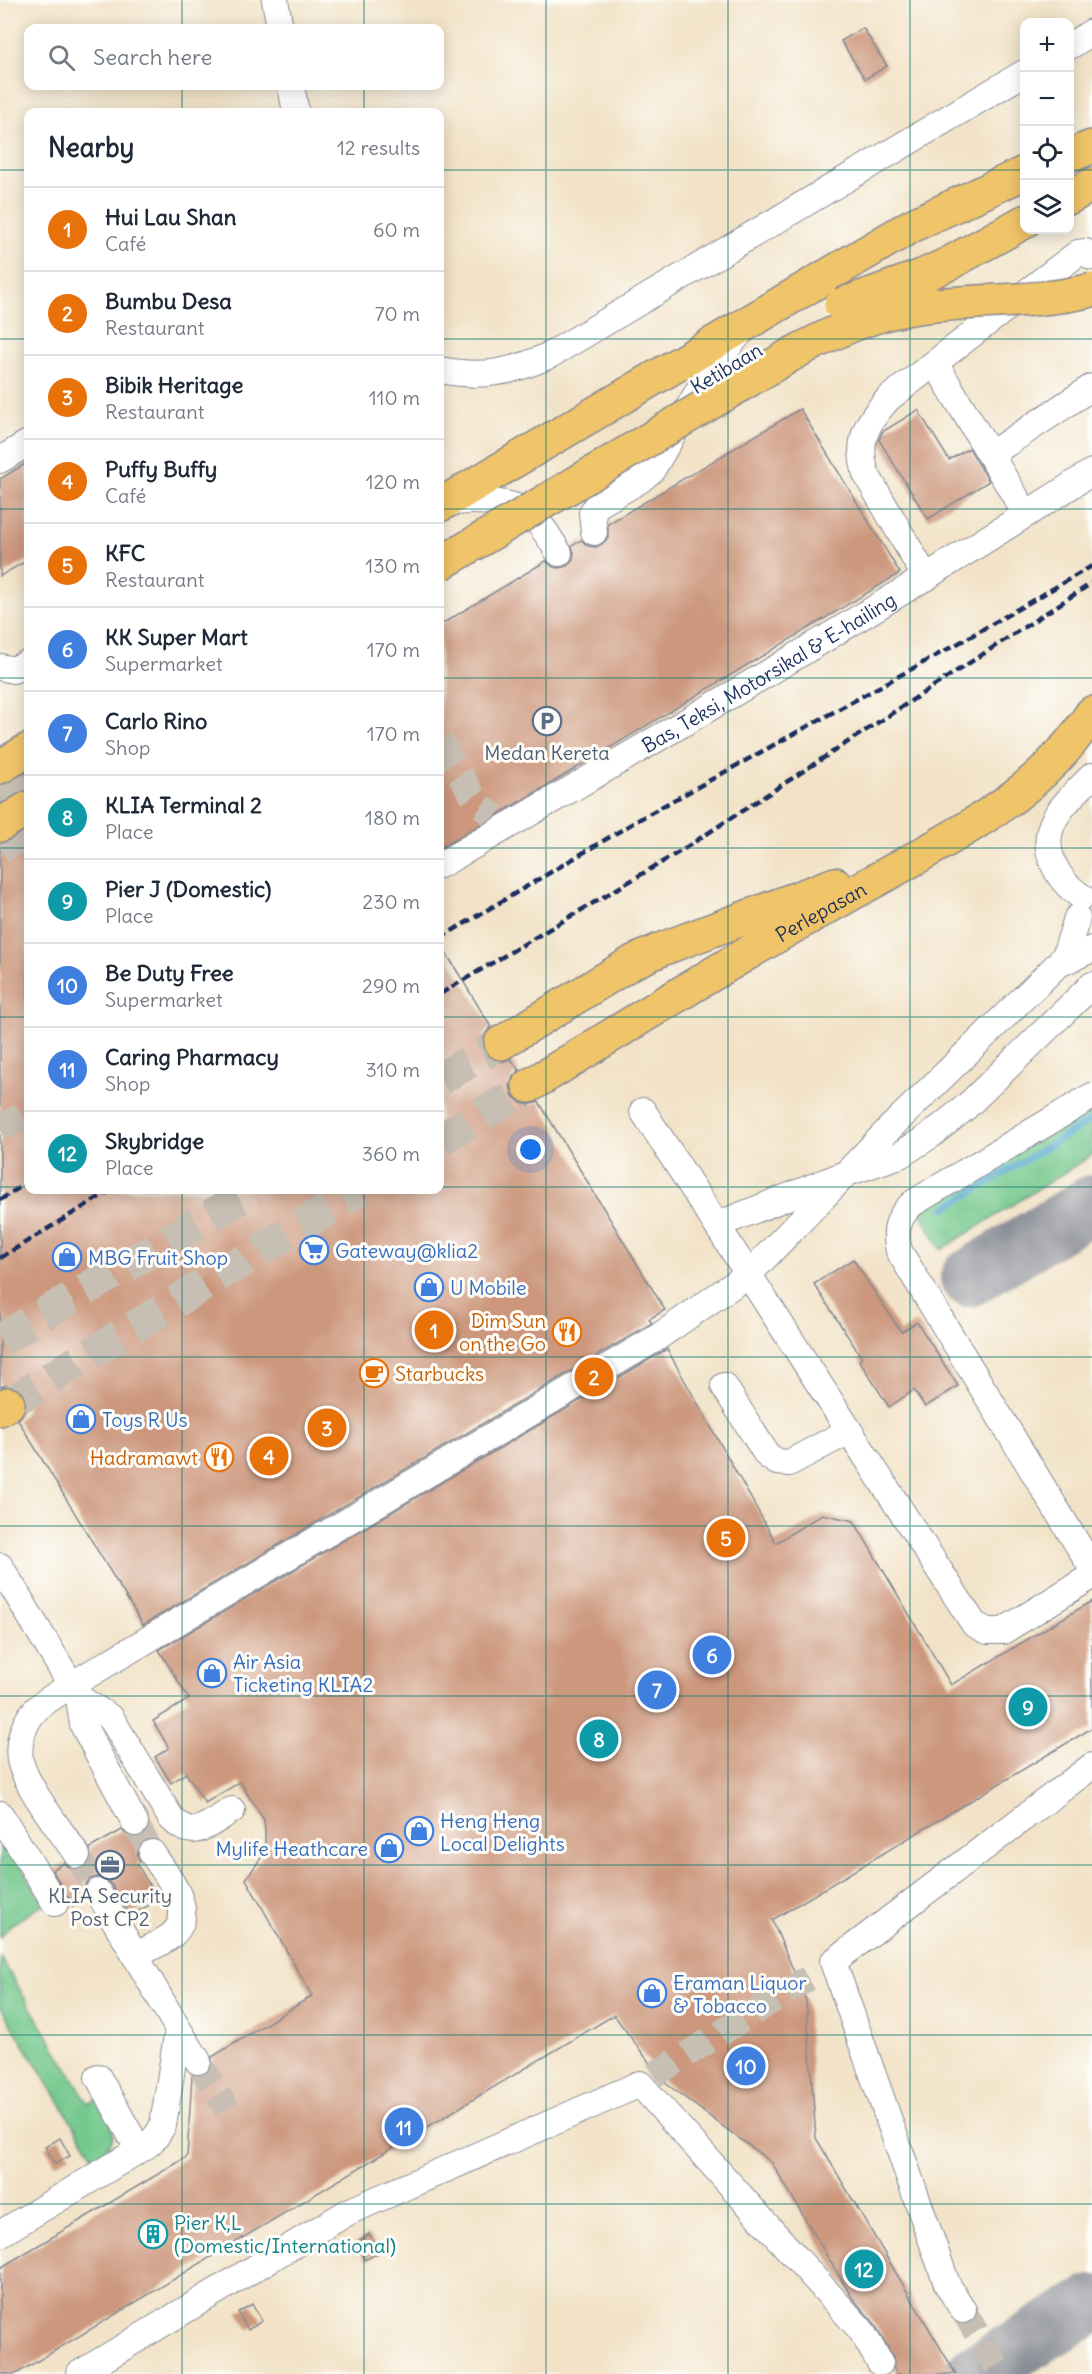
<!DOCTYPE html>
<meta charset="utf-8">
<style>
body{margin:0;font-family:Delius,sans-serif;background:#f2f2f3;color:#1f2937}
.controls{position:absolute;right:18px;top:18px;display:grid;overflow:hidden;border-radius:12px;box-shadow:0 3px 15px #0003}
.controls button{width:54px;height:54px;display:grid;place-items:center;padding:0;border:0;border-bottom:2px solid #e0e1e3;background:#fff;color:#1f2937;font:30px sans-serif}
.you{position:absolute;left:531px;top:1150px;width:21px;height:21px;margin:-15px;border:4px solid #fff;border-radius:50%;background:#1a73e8;box-shadow:0 0 0 9px #1a73e833}
.badge{display:grid;place-items:center;width:39px;height:39px;border-radius:50%;background:#b45309;color:#fff;font-size:20px;font-weight:700}
.pin{position:absolute;translate:-50% -50%;border:3px solid #fff;box-shadow:0 2px 6px #0006}
.list{margin:0;padding:0;list-style:none}
h2{display:flex;justify-content:space-between;align-items:center;height:78px;margin:0;padding:0 24px;font-size:26px}
h2 small{font-size:20px;font-weight:400;color:#747a83}
.list li{display:grid;grid-template-columns:39px 1fr auto;gap:18px;align-items:center;box-sizing:border-box;height:84px;padding:0 24px;border-top:2px solid #e0e1e3}
.list b{display:block;font-size:22px;white-space:nowrap}
.list p{margin:0;font-size:20px;white-space:nowrap;color:#747a83}
.list em{font-size:20px;font-style:normal;color:#747a83}
.icon{flex:none;width:33px;height:33px;fill:none;stroke:currentColor;stroke-width:2;stroke-linecap:round;stroke-linejoin:round}
.map{position:relative;flex:none;width:1092px;height:2374px;overflow:hidden}
.search{position:absolute;background:#fff;box-shadow:0 3px 15px #0003;left:24px;top:24px;width:420px;height:66px;display:flex;align-items:center;gap:15px;box-sizing:border-box;padding:0 21px;border-radius:12px;color:#747a83;font-size:22px}
.panel{position:absolute;background:#fff;box-shadow:0 3px 15px #0003;left:24px;top:108px;width:420px;height:1086px;border-radius:12px}
.map>svg:first-child{display:block}
.green{fill:#73c88c;stroke:#477c75;stroke-width:1.5}
.lines{fill:none;stroke-linecap:round;stroke-linejoin:round}
.stream{stroke:#51a7cd;stroke-width:7}
.taxiway{stroke:#868993;stroke-width:58}
.building{fill:#cc977d}
.minor-tunnel{stroke:#c7bfb3;stroke-width:26;stroke-dasharray:26 13;stroke-linecap:butt}
.major-tunnel{stroke:#c7bfb3;stroke-width:33;stroke-dasharray:33 16;stroke-linecap:butt}
.minor-casing{stroke:#868993;stroke-width:28}
.major-casing{stroke:#868993;stroke-width:36}
.minor{stroke:#fff;stroke-width:26}
.major{stroke:#f0c469;stroke-width:33}
.rail{stroke:#1b2f5e;stroke-width:4.5;stroke-dasharray:9 4.5;stroke-linecap:butt}
.major-bridge-casing{stroke:#868993;stroke-width:36;stroke-linecap:butt}
.major-bridge{stroke:#f0c469;stroke-width:33}
.grid{fill:none;stroke:#0f766e;stroke-width:1.5;stroke-opacity:0.55}
.labels{text-anchor:middle;dominant-baseline:central;stroke-width:6;stroke-linejoin:round;paint-order:stroke}
.street-label{font-size:20px;fill:#1b2f5e;stroke:#fdfcf7}
.service-label{font-size:20px;fill:#4e5e75;stroke:#fdfcf7}
.shop-label{font-size:20px;fill:#366cbe;stroke:#fdfcf7;text-anchor:start}
.food-label{font-size:20px;fill:#c56008;stroke:#fdfcf7;text-anchor:end}
.culture-label{font-size:20px;fill:#0d838f;stroke:#fdfcf7;text-anchor:start}
</style>
<div class="map">
<svg width="1092" height="2374" viewBox="0 0 1092 2374">
<rect width="100%" height="100%" fill="#fdfcf7"/>
<filter id="ink" filterUnits="userSpaceOnUse"><feTurbulence type="fractalNoise" baseFrequency=".0167" numOctaves="2"/><feDisplacementMap in="SourceGraphic" scale="12" xChannelSelector="R" yChannelSelector="G"/><feConvolveMatrix kernelMatrix="1 2 1 2 8 2 1 2 1" color-interpolation-filters="sRGB"/></filter>
<filter id="wash" filterUnits="userSpaceOnUse"><feTurbulence type="fractalNoise" baseFrequency=".008" numOctaves="4" result="noise"/><feDisplacementMap in="SourceGraphic" scale="24" xChannelSelector="R" yChannelSelector="G"/><feGaussianBlur stdDeviation="1.35" result="paint"/><feColorMatrix in="noise" values="0 0 0 0 0 0 0 0 0 0 0 0 0 0 0 0 0 1.4 0 .05"/><feComposite in="paint" operator="in"/></filter>
<g filter="url(#wash)">
<rect width="100%" height="100%" fill="#f2e3c8"/>
<g class="green">
<polygon points="1092,1107 1092,1155 941,1250 920,1212"/>
<polygon points="0,1830 44,1904 12,1924 0,1937"/>
<path d="M0,1957L89,2104L97,2099C112,2126 125,2137 94,2158L0,2006Z"/>
</g>
<g class="lines">
<polyline class="stream" points="945,1208 1092,1120"/>
<g class="taxiway">
<polyline points="969,1278 1092,1204"/>
<polyline points="974,2374 1092,2304"/>
</g>
</g>
<g id="blocks">
<g class="building">
<polygon points="863,28 887,66 865,79 841,41"/>
<polygon points="800,409 900,573 553,782 440,848 440,625 546,561 553,567 559,568 567,566 573,559 574,553 572,546 581,540 588,546 596,547 602,544 608,538 608,524"/>
<polygon points="918,410 949,460 969,448 989,481 928,519 879,440 882,432"/>
<polygon points="28,462 28,560 0,576 0,479"/>
<polygon points="28,772 28,789 18,792 0,803 0,786 10,783"/>
<polygon points="28,830 28,1190 440,1190 440,943 491,1027 485,1034 482,1043 485,1053 493,1060 501,1062 511,1059 519,1070 513,1077 510,1086 513,1096 521,1103 529,1105 539,1102 665,1310 649,1319 652,1323 647,1326 143,1625 18,1420 25,1412 27,1404 24,1395 16,1387 8,1385 0,1387 0,844 10,841"/>
<polygon points="853,1259 901,1332 917,1322 958,1386 925,1407 914,1390 889,1407 859,1360 862,1358 814,1284"/>
<polygon points="667,1349 776,1543 822,1514 854,1521 951,1685 1092,1601 1092,1728 772,1920 806,2000 816,2138 956,2374 897,2374 894,2369 893,2356 874,2323 851,2296 772,2163 664,2082 614,2015 16,2374 0,2374 0,2268 187,2157 192,2075 199,2076 206,2073 211,2067 212,2057 312,1996 246,1879 265,1852 265,1830 264,1820 240,1782 205,1803 186,1773 171,1783 155,1757 169,1748 153,1721 189,1699 159,1650"/>
<polygon points="122,1830 127,1835 134,1838 141,1836 146,1832 150,1838 139,1846 137,1855 140,1862 137,1864 158,1900 130,1916 111,1884 105,1879 97,1877 90,1879 85,1885 83,1893 85,1899 73,1906 52,1870 64,1863 71,1869 78,1870 85,1868 91,1861 90,1848"/>
<polygon points="60,2138 70,2156 55,2164 45,2147"/>
<polygon points="369,2234 380,2252 365,2260 355,2243"/>
<polygon points="252,2304 262,2321 248,2330 238,2312"/>
</g>
</g>
</g>
<g filter="url(#ink)">
<use href="#blocks" fill-opacity="0" stroke="#868993" stroke-width="1.5"/>
<g class="lines">
<g class="minor-tunnel">
<polyline points="440,741 477,803 495,817"/>
<polyline points="0,1129 28,1111"/>
<polyline points="135,1823 152,1853"/>
<polyline points="77,1855 98,1892"/>
<polyline points="198,2061 227,2109"/>
<polyline points="654,2075 818,1972"/>
<polyline points="963,2310 1001,2374"/>
</g>
<g class="major-tunnel">
<polyline points="0,799 28,782"/>
<polyline points="0,848 28,831"/>
<polyline points="440,1079 501,1043"/>
<polyline points="440,1140 529,1086"/>
<polyline points="0,1340 254,1190"/>
<polyline points="8,1404 359,1190"/>
</g>
<g class="minor-casing">
<g id="minor">
<polyline points="275,0 280,28"/>
<polyline points="1070,46 1092,32"/>
<polyline points="291,86 296,112"/>
<polyline points="935,363 1026,514"/>
<path d="M440,370C482,378 511,373 550,355L1024,73"/>
<polyline points="991,454 1092,387"/>
<polyline points="0,460 28,443"/>
<path d="M444,505C465,498 514,500 531,515C543,525 551,541 559,553"/>
<polyline points="594,532 592,513 596,506 640,480 652,470 713,366 739,334"/>
<path d="M926,578L866,474C856,441 866,423 889,398L1078,253L1086,252L1092,257"/>
<polyline points="0,667 13,670 28,663"/>
<path id="s1" d="M440,865C660,738 879,610 1092,472"/>
<path d="M1082,897C1066,886 1058,876 1051,858C1039,822 1070,799 1092,776"/>
<polyline points="1077,918 1065,956 1057,965 1092,949"/>
<path d="M1092,1096L913,1203C897,1217 894,1231 899,1251L1092,1568"/>
<polyline points="643,1111 974,1624 987,1631 1003,1631 1092,1576"/>
<polyline points="717,1225 850,1172 900,1155 931,1135 966,1107 1092,985"/>
<polyline points="724,1386 767,1455 777,1462 789,1463 849,1431"/>
<polyline points="0,1566 79,1698 83,1725 135,1823"/>
<path d="M79,1698L111,1718L171,1818C194,1842 208,1824 232,1810"/>
<polyline points="0,1814 55,1903"/>
<path d="M77,1855C62,1832 25,1786 20,1760C17,1741 25,1718 40,1706C50,1698 61,1692 71,1685L655,1339L749,1274L893,1125L1057,965"/>
<path d="M135,1956C147,1949 162,1943 172,1935C199,1911 166,1875 152,1853"/>
<polyline points="178,2029 198,2061"/>
<path d="M98,2077L139,2150C151,2144 157,2137 163,2125L178,2029L98,1892"/>
<polyline points="0,2234 139,2150"/>
<polyline points="963,2310 947,2284 833,1962 1092,1766"/>
<polyline points="79,2374 348,2212 640,2084 861,2330 880,2363"/>
</g>
</g>
<g class="major-casing">
<g id="major">
<polyline points="1070,155 1092,147"/>
<polyline points="1070,197 1092,185"/>
<polyline points="948,264 1024,222"/>
<polyline points="440,505 913,225 1024,173"/>
<polyline points="0,767 28,750"/>
<polyline points="0,825 28,808"/>
<polyline points="501,1043 633,962 662,949 835,884"/>
<path id="s2" d="M529,1086C619,1031 709,975 801,922C840,900 880,878 919,856C989,816 1048,782 1092,713"/>
<polyline points="0,1409 8,1404"/>
</g>
</g>
<use href="#minor" class="minor"/>
<use href="#major" class="major"/>
<g class="rail">
<polyline points="440,938 645,816 966,639 1092,566"/>
<polyline points="440,994 679,852 1092,583"/>
<polyline points="0,1200 28,1182"/>
<polyline points="0,1258 111,1190"/>
</g>
<g class="major-bridge-casing">
<g id="major-bridge">
<polyline points="841,305 922,276 948,264"/>
<path d="M440,564L794,353C834,332 873,313 918,307C977,299 1035,304 1092,290"/>
</g>
</g>
<use href="#major-bridge" class="major-bridge"/>
</g>
</g>
<path class="grid" d="M182,0V28M364,0V28M546,0V2374M728,0V2374M910,0V2374M182,86V112M364,86V112M0,170H28M440,170H1024M1070,170H1092M0,339H28M440,339H1092M0,509H28M440,509H1092M0,678H28M440,678H1092M0,848H28M440,848H1092M0,1017H28M440,1017H1092M0,1187H28M440,1187H1092M182,1190V2374M364,1190V2374M0,1357H1092M0,1526H1092M0,1696H1092M0,1865H1092M0,2035H1092M0,2204H1092"/>
<defs>
<g id="parking-ring" transform="scale(1.5)"><circle r="9.5" fill="#fdfcf7" stroke="#5c6f8a" stroke-width="1.5"/><path d="M-3.5-5.5H1a3.5 3.5 0 0 1 0 7H-1V5.5H-3.5ZM-1-3.4V-.6H.8a1.4 1.4 0 0 0 0-2.8Z" fill="#5c6f8a"/></g>
<g id="supermarket-ring" transform="scale(1.5)"><circle r="9.5" fill="#fdfcf7" stroke="#3f7fe0" stroke-width="1.5"/><path d="M-6-5.5h2.5l.6 2H6L4.5 2H-2.5L-4.4-4H-6ZM-1.5 3.2a1.3 1.3 0 1 0 .1 0ZM3 3.2a1.3 1.3 0 1 0 .1 0Z" fill="#3f7fe0"/></g>
<g id="shop-ring" transform="scale(1.5)"><circle r="9.5" fill="#fdfcf7" stroke="#3f7fe0" stroke-width="1.5"/><path d="M-5-2.5h2.3a2.7 3.5 0 0 1 5.4 0H5L5.5 6h-11ZM-1.5-2.5h3a1.5 2.3 0 0 0-3 0Z" fill="#3f7fe0"/></g>
<g id="restaurant-ring" transform="scale(1.5)"><circle r="9.5" fill="#fdfcf7" stroke="#e8710a" stroke-width="1.5"/><path d="M-5-6h1v4h1v-4h1v4h1v-4h1v5L-1.5 .5V6h-2V.5L-5-1ZM5-6V6H3V1.5H1.5Q1.5-4 5-6Z" fill="#e8710a"/></g>
<g id="cafe-ring" transform="scale(1.5)"><circle r="9.5" fill="#fdfcf7" stroke="#e8710a" stroke-width="1.5"/><path d="M-5.5-4.5H6V0H3Q3 3.5 0 3.5H-2.5Q-5.5 3.5-5.5 0ZM3-3.2v2h1.7v-2ZM-6 4.5H4V6H-6Z" fill="#e8710a"/></g>
<g id="office-ring" transform="scale(1.5)"><circle r="9.5" fill="#fdfcf7" stroke="#5c6f8a" stroke-width="1.5"/><path d="M-6-3h4V-5.5h4V-3h4V5H-6ZM-1-4.5V-3h2v-1.5ZM-6 0V1H6V0Z" fill="#5c6f8a"/></g>
<g id="building-ring" transform="scale(1.5)"><circle r="9.5" fill="#fdfcf7" stroke="#0f9aa8" stroke-width="1.5"/><path d="M-4-6H4V6H1V3H-1V6H-4ZM-2.5-4.3h1.7v1.8h-1.7ZM.8-4.3h1.7v1.8H.8ZM-2.5-1h1.7V.8h-1.7ZM.8-1h1.7V.8H.8Z" fill="#0f9aa8"/></g>
</defs>
<g fill-rule="evenodd">
<use href="#parking-ring" x="547" y="721"/>
<use href="#supermarket-ring" x="314" y="1250"/>
<use href="#shop-ring" x="67" y="1257"/>
<use href="#shop-ring" x="429" y="1287"/>
<use href="#restaurant-ring" x="567" y="1332"/>
<use href="#cafe-ring" x="374" y="1373"/>
<use href="#shop-ring" x="81" y="1419"/>
<use href="#restaurant-ring" x="219" y="1457"/>
<use href="#shop-ring" x="212" y="1673"/>
<use href="#shop-ring" x="419" y="1831"/>
<use href="#shop-ring" x="389" y="1848"/>
<use href="#office-ring" x="110" y="1865"/>
<use href="#shop-ring" x="652" y="1993"/>
<use href="#building-ring" x="153" y="2234"/>
</g>
<g class="labels">
<g class="street-label">
<text transform="translate(726 368) rotate(-31)">Ketibaan</text>
<text stroke="none"><textPath href="#s1" startOffset="381">Bas, Teksi, Motorsikal &amp; E-hailing</textPath></text>
<text stroke="none"><textPath href="#s2" startOffset="340">Perlepasan</textPath></text>
</g>
<g class="service-label">
<text x="547" y="752">Medan Kereta</text>
<text x="110" y="1895">KLIA Security<tspan x="110" dy="23">Post CP2</tspan></text>
</g>
<g class="shop-label">
<text x="335" y="1250">Gateway@klia2</text>
<text x="88" y="1257">MBG Fruit Shop</text>
<text x="450" y="1287">U Mobile</text>
<text x="102" y="1419">Toys R Us</text>
<text x="233" y="1661">Air Asia<tspan x="233" dy="23">Ticketing KLIA2</tspan></text>
<text x="440" y="1820">Heng Heng<tspan x="440" dy="23">Local Delights</tspan></text>
<text x="368" y="1848" text-anchor="end">Mylife Heathcare</text>
<text x="673" y="1982">Eraman Liquor<tspan x="673" dy="23">&amp; Tobacco</tspan></text>
</g>
<g class="food-label">
<text x="546" y="1320">Dim Sun<tspan x="546" dy="23">on the Go</tspan></text>
<text x="395" y="1373" text-anchor="start">Starbucks</text>
<text x="198" y="1457">Hadramawt</text>
</g>
<g class="culture-label">
<text x="174" y="2222">Pier K,L<tspan x="174" dy="23">(Domestic/International)</tspan></text>
</g>
</g>
</svg>
<div class="controls">
<button>+</button>
<button>−</button>
<button><svg class="icon" aria-label="locate" viewBox="0 0 24 24"><circle cx="12" cy="12" r="6"/><path d="M12 2v4M12 18v4M2 12h4M18 12h4"/></svg></button>
<button><svg class="icon" aria-label="layers" viewBox="0 0 24 24"><path d="M12 4l9 5-9 5-9-5zM3 14l9 5 9-5"/></svg></button>
</div>
<div class="you"></div>
<div class="pin badge" style="left:434px;top:1330px;background:#e8710a">1</div>
<div class="pin badge" style="left:594px;top:1377px;background:#e8710a">2</div>
<div class="pin badge" style="left:327px;top:1428px;background:#e8710a">3</div>
<div class="pin badge" style="left:269px;top:1456px;background:#e8710a">4</div>
<div class="pin badge" style="left:726px;top:1538px;background:#e8710a">5</div>
<div class="pin badge" style="left:712px;top:1655px;background:#3f7fe0">6</div>
<div class="pin badge" style="left:657px;top:1690px;background:#3f7fe0">7</div>
<div class="pin badge" style="left:599px;top:1739px;background:#0f9aa8">8</div>
<div class="pin badge" style="left:1028px;top:1707px;background:#0f9aa8">9</div>
<div class="pin badge" style="left:746px;top:2066px;background:#3f7fe0">10</div>
<div class="pin badge" style="left:404px;top:2127px;background:#3f7fe0">11</div>
<div class="pin badge" style="left:864px;top:2269px;background:#0f9aa8">12</div>
<div class="search"><svg class="icon" aria-label="search" viewBox="0 0 24 24"><circle cx="10" cy="10" r="6"/><path d="M15 15l6 6"/></svg>Search here</div>
<section class="panel">
<h2>Nearby<small>12 results</small></h2>
<ul class="list">
<li><span class="badge" style="background:#e8710a">1</span><div><b>Hui Lau Shan</b><p>Café</p></div><em>60 m</em></li>
<li><span class="badge" style="background:#e8710a">2</span><div><b>Bumbu Desa</b><p>Restaurant</p></div><em>70 m</em></li>
<li><span class="badge" style="background:#e8710a">3</span><div><b>Bibik Heritage</b><p>Restaurant</p></div><em>110 m</em></li>
<li><span class="badge" style="background:#e8710a">4</span><div><b>Puffy Buffy</b><p>Café</p></div><em>120 m</em></li>
<li><span class="badge" style="background:#e8710a">5</span><div><b>KFC</b><p>Restaurant</p></div><em>130 m</em></li>
<li><span class="badge" style="background:#3f7fe0">6</span><div><b>KK Super Mart</b><p>Supermarket</p></div><em>170 m</em></li>
<li><span class="badge" style="background:#3f7fe0">7</span><div><b>Carlo Rino</b><p>Shop</p></div><em>170 m</em></li>
<li><span class="badge" style="background:#0f9aa8">8</span><div><b>KLIA Terminal 2</b><p>Place</p></div><em>180 m</em></li>
<li><span class="badge" style="background:#0f9aa8">9</span><div><b>Pier J (Domestic)</b><p>Place</p></div><em>230 m</em></li>
<li><span class="badge" style="background:#3f7fe0">10</span><div><b>Be Duty Free</b><p>Supermarket</p></div><em>290 m</em></li>
<li><span class="badge" style="background:#3f7fe0">11</span><div><b>Caring Pharmacy</b><p>Shop</p></div><em>310 m</em></li>
<li><span class="badge" style="background:#0f9aa8">12</span><div><b>Skybridge</b><p>Place</p></div><em>360 m</em></li>
</ul>
</section>
</div>
